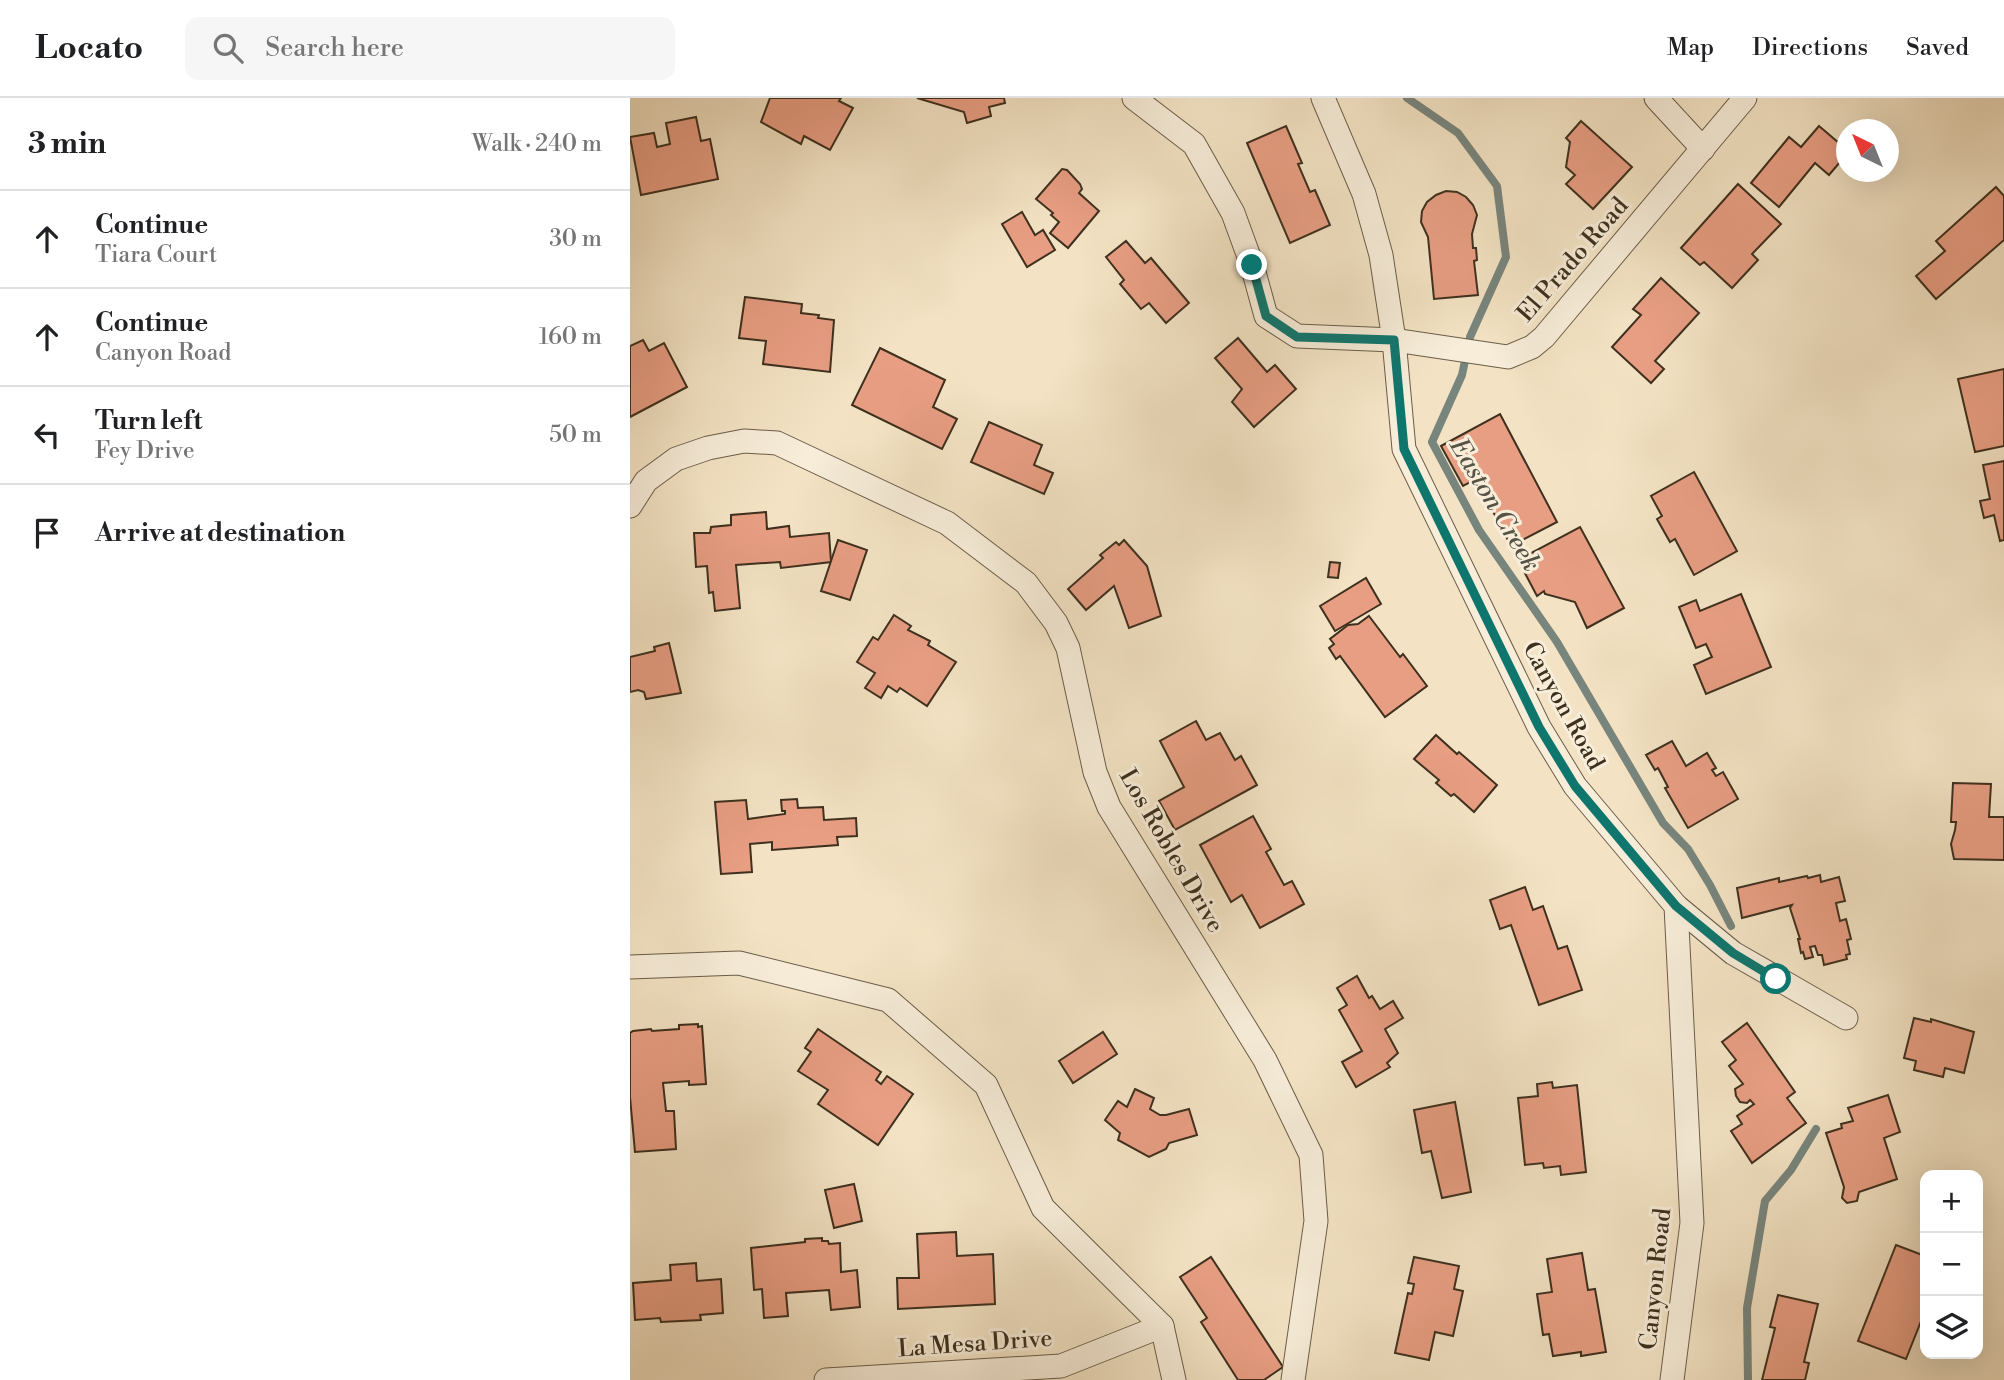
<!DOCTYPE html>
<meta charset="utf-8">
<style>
body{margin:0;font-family:"Libre Bodoni",serif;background:#f6f6f6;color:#202124}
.controls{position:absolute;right:21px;bottom:21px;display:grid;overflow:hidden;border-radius:14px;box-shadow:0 7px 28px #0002}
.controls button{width:63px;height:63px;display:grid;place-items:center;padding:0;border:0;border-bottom:2px solid #e0e0e0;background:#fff;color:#202124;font:35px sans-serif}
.compass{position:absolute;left:1206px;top:21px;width:63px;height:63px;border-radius:50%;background:#fff;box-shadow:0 7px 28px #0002;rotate:317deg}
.stop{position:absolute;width:21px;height:21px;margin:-16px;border:5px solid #0f766e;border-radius:50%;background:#fff}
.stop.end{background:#0f766e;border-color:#fff;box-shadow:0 2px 7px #0008}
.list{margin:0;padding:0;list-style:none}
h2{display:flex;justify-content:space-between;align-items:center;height:91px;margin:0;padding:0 28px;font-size:30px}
h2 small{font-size:23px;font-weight:400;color:#757577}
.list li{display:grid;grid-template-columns:46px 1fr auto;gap:21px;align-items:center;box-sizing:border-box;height:98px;padding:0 28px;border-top:2px solid #e0e0e0}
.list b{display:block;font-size:26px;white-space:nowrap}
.list p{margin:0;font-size:23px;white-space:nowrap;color:#757577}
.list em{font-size:23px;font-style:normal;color:#757577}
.icon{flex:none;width:38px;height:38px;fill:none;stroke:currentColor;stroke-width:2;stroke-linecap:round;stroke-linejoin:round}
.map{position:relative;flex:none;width:1374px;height:1282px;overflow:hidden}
header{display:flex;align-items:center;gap:42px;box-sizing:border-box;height:98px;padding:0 35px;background:#fff;border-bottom:2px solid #e0e0e0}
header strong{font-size:33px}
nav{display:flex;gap:38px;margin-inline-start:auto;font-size:24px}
.search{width:490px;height:63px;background:#f6f6f6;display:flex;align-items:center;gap:18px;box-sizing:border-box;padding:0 24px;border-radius:14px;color:#757577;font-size:26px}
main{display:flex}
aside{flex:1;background:#fff}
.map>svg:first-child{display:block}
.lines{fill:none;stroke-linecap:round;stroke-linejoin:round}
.stream{stroke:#78857d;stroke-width:8}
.building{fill:#e89e83;stroke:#3e301e;stroke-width:2}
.minor-casing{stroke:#6b5d48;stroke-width:25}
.minor{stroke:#f7edd9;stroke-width:23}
.route{stroke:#0f766e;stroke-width:9}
.labels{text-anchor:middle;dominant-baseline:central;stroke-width:6;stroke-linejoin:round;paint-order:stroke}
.street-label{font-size:24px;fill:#3e301e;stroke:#f7edd9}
.water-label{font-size:26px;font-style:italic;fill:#565346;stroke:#f7edd9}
</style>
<header>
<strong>Locato</strong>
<div class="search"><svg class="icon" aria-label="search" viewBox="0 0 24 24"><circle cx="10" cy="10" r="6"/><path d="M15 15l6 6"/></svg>Search here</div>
<nav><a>Map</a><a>Directions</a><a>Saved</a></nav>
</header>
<main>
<aside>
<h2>3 min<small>Walk · 240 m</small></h2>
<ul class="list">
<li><svg class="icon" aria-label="ahead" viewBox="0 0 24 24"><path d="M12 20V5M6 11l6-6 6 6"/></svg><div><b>Continue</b><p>Tiara Court</p></div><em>30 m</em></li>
<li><svg class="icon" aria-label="ahead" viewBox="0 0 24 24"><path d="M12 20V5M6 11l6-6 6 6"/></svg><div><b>Continue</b><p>Canyon Road</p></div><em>160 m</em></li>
<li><svg class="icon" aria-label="left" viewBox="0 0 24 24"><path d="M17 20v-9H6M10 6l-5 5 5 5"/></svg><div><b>Turn left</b><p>Fey Drive</p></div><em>50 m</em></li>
<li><svg class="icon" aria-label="arrive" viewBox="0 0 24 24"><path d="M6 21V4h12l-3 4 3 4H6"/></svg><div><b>Arrive at destination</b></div></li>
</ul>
</aside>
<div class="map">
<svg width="1374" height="1282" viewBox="0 0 1374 1282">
<rect width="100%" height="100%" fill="#f3e3c4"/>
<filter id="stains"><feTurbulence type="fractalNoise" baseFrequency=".00286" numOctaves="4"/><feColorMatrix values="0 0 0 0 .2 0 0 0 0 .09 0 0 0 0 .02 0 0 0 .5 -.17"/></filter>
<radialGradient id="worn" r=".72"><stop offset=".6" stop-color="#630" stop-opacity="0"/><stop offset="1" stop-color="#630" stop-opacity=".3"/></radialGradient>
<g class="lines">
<g class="stream">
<polyline points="777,0 828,35 867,88 876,159 840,239 832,277 802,344 849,432 927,544 1033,725 1058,751 1080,787 1101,828"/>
<polyline points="1118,1282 1117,1210 1135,1103 1161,1072 1186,1031"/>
</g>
</g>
<g class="building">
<polygon points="140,0 211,0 209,3 223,10 200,52 174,38 171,46 131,24"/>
<polygon points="287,0 374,0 375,5 359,9 361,18 337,25 334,14"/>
<polygon points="66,19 71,43 80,41 88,81 11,97 0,39 24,35 27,49 40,46 36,25"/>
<polygon points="951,23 1002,69 963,111 936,86 945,77 936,69 940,44 936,40"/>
<polygon points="656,28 672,65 668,66 680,94 685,92 700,127 660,145 617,45"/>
<polygon points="1189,28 1216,51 1216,57 1199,77 1185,65 1149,109 1121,85 1159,39 1171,49"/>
<polygon points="432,71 437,72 450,86 452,91 449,95 469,113 438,150 420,135 429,124 421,117 423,115 406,101"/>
<polygon points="1108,86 1151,126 1122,156 1128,162 1102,190 1074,164 1070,167 1051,150"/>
<polygon points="1366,89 1374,98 1374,142 1306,201 1286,178 1315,153 1306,143"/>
<polygon points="816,93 827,94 836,99 843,107 847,117 842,136 843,150 846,150 847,162 844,163 848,197 804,201 798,139 791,124 792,113 797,104 806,97"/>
<polygon points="392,114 405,137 413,132 425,152 397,169 372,126"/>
<polygon points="496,143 515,165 521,160 559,205 536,225 519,205 511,211 490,186 494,182 476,159"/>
<polygon points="1031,180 1069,215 1025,263 1034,271 1021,285 982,249 1011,217 1003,211"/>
<polygon points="115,199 172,206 171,215 189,217 188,220 204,222 200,274 133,266 136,243 109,240"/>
<polygon points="608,240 637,274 645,267 666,291 624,329 602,304 612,291 585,260"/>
<polygon points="13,242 19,253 34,245 57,289 0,319 0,248"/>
<polygon points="250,250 315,282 303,309 327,321 312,351 222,307"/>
<polygon points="1374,271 1374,348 1345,354 1328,281"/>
<polygon points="870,316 927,424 881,448 846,381 833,388 811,348"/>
<polygon points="359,324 412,347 404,367 423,375 414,396 341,364"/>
<polygon points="1374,363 1374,442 1370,443 1364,417 1354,420 1350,403 1360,401 1353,367"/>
<polygon points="1064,374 1107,453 1064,477 1045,441 1040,444 1027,421 1032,418 1021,398"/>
<polygon points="136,414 137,431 159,428 160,439 199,435 201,464 151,470 150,464 106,467 110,510 85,513 83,494 79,495 77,468 66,469 64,435 80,435 81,429 101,427 101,417"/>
<polygon points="950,429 994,510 957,530 945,504 915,496 914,493 907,498 888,462"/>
<polygon points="208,442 237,452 220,502 191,493"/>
<polygon points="494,442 517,468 531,518 499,530 484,488 456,512 438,491 473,460 470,457 486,444 489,447"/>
<polygon points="700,464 710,465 708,480 698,479"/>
<polygon points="736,480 751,506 705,533 690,508"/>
<polygon points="1111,496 1141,569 1076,596 1064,567 1082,559 1076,546 1066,550 1049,509 1066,502 1070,513"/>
<polygon points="264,517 281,528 278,532 300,543 298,547 326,564 297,608 270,590 267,594 258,588 251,600 235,590 245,575 227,564 243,539 248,542"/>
<polygon points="739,518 770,559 773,556 797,588 755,619 710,558 706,561 699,550 704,546 700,541 718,527 728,526"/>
<polygon points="39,545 51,595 16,601 14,594 8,592 0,594 0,559 25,553 24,549"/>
<polygon points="566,623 576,642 590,635 605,662 611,658 627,687 545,732 529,703 554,689 530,643"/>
<polygon points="806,637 827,656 829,654 867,687 844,714 824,696 821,698 806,685 809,682 784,661"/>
<polygon points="1042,643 1056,668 1077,655 1086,670 1082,672 1086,678 1093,674 1108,701 1058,730 1035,690 1038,689 1028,670 1025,672 1016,657"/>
<polygon points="1323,685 1361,686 1359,719 1374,719 1374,762 1324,761 1321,746 1325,732 1326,724 1321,724"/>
<polygon points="167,701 168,710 193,709 194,722 226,720 227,738 207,739 208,747 142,752 142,744 120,746 122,774 91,776 85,704 116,702 118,721 155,716 155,713 152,713 151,702"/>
<polygon points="623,718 641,751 636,754 654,787 662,783 674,806 630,830 612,797 601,804 570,747"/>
<polygon points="1190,777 1191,784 1209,779 1215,803 1206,805 1210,823 1216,821 1221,841 1217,842 1220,856 1216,857 1217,861 1194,867 1192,857 1188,857 1185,848 1180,849 1183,859 1175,861 1173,854 1171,855 1168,841 1170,841 1160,810 1162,807 1112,820 1107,790 1149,780 1149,784 1177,778 1178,780"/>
<polygon points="895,789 903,812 913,808 928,851 937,848 952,892 909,907 881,827 870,831 860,802"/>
<polygon points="727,878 739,900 742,898 750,911 763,903 773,920 755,931 768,955 757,965 760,969 726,989 712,964 732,953 709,912 717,907 707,890"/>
<polygon points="1284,920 1301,924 1301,921 1344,934 1334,975 1315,970 1313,979 1284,972 1286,963 1274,960"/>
<polygon points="1117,925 1165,994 1157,1000 1176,1025 1122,1065 1101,1033 1112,1026 1107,1018 1124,1006 1120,1002 1117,1005 1110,1004 1106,998 1105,991 1113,986 1099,968 1106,962 1092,944"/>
<polygon points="68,926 68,929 72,928 76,986 59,987 59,983 33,985 36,1013 44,1013 46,1051 5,1054 0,999 0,935 3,933 21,931 22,933 49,931 49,927"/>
<polygon points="188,931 251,974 246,982 251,986 257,978 283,996 248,1047 188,1006 198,992 168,973 181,954 175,950"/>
<polygon points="473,934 487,956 443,985 429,963"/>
<polygon points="922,984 923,990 947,987 956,1074 931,1077 930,1068 914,1070 913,1065 895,1067 888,1000 908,998 907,986"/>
<polygon points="505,991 524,1000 520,1011 530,1017 536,1017 559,1011 567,1037 539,1045 536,1051 519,1059 488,1042 490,1035 475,1022 488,1003 497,1009"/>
<polygon points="1258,997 1270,1034 1254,1040 1267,1081 1229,1094 1227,1103 1217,1105 1212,1100 1214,1089 1196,1035 1212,1030 1211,1026 1223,1023 1218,1010"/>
<polygon points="825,1004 841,1094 812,1100 801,1053 792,1055 784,1012"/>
<polygon points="224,1086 232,1123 204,1130 195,1092"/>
<polygon points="326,1134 327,1158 363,1156 365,1206 268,1211 267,1180 289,1180 287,1136"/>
<polygon points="192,1140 192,1143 198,1143 199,1146 210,1145 211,1174 227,1172 230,1209 201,1212 199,1192 156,1195 158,1218 134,1220 132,1191 124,1192 121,1150 175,1144 175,1141"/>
<polygon points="1266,1147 1295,1158 1295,1213 1276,1261 1228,1243"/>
<polygon points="952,1155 958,1192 965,1191 976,1254 951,1258 951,1254 923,1258 919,1236 913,1237 907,1196 922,1194 917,1161"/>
<polygon points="581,1159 653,1269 634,1282 608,1282 571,1224 577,1220 550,1179"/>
<polygon points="784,1159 829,1168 824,1191 833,1193 823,1238 805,1234 799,1262 765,1255 778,1195 782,1196 784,1186 778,1185"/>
<polygon points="66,1165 67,1183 91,1181 93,1215 70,1217 71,1222 31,1224 30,1220 5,1222 3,1185 41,1182 40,1167"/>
<polygon points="1148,1197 1188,1206 1174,1264 1179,1265 1175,1282 1132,1282 1145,1230 1140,1229"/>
</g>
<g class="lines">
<g class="minor-casing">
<g id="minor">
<polyline points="504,0 564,46 603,115 622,167 636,218 667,238 764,242 878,259 902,249 914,239 1115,0"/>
<polyline points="693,0 734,96 751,157 764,242 774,351 909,629 945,688 1046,808 1062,1125 1042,1282"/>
<polyline points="1026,0 1073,51"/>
<polyline points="0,408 16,383 46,361 78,350 114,343 147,345 317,425 396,485 426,525 438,550 465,674 479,709 635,962 681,1057 686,1123 663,1282"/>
<polyline points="1046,808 1103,855 1216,920"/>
<polyline points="0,869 109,865 258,902 356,987 413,1110 532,1228 544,1282"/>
<polyline points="196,1282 431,1268 532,1228"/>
</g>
</g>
<use href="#minor" class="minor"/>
</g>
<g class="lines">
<polyline class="route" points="622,167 636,218 667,239 764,242 774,351 909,629 945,688 1046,808 1103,855 1146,881"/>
</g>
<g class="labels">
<g class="street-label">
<text transform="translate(943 162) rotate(-49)">El Prado Road</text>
<text transform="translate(933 608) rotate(61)">Canyon Road</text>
<text transform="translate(541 753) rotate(60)">Los Robles Drive</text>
<text transform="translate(1026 1181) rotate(-84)">Canyon Road</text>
<text transform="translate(345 1246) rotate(-4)">La Mesa Drive</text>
</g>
<g class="water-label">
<text transform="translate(865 407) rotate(59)">Easton Creek</text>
</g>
</g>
<rect width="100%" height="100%" filter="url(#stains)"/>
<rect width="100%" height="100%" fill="url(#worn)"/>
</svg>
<div class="controls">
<button>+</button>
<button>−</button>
<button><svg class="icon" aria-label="layers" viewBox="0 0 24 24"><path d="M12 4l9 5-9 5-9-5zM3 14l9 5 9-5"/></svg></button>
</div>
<svg class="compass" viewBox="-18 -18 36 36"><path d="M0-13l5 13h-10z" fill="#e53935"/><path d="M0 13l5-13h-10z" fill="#757577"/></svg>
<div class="stop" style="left:1146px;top:881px"></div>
<div class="stop end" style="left:622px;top:167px"></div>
</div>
</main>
